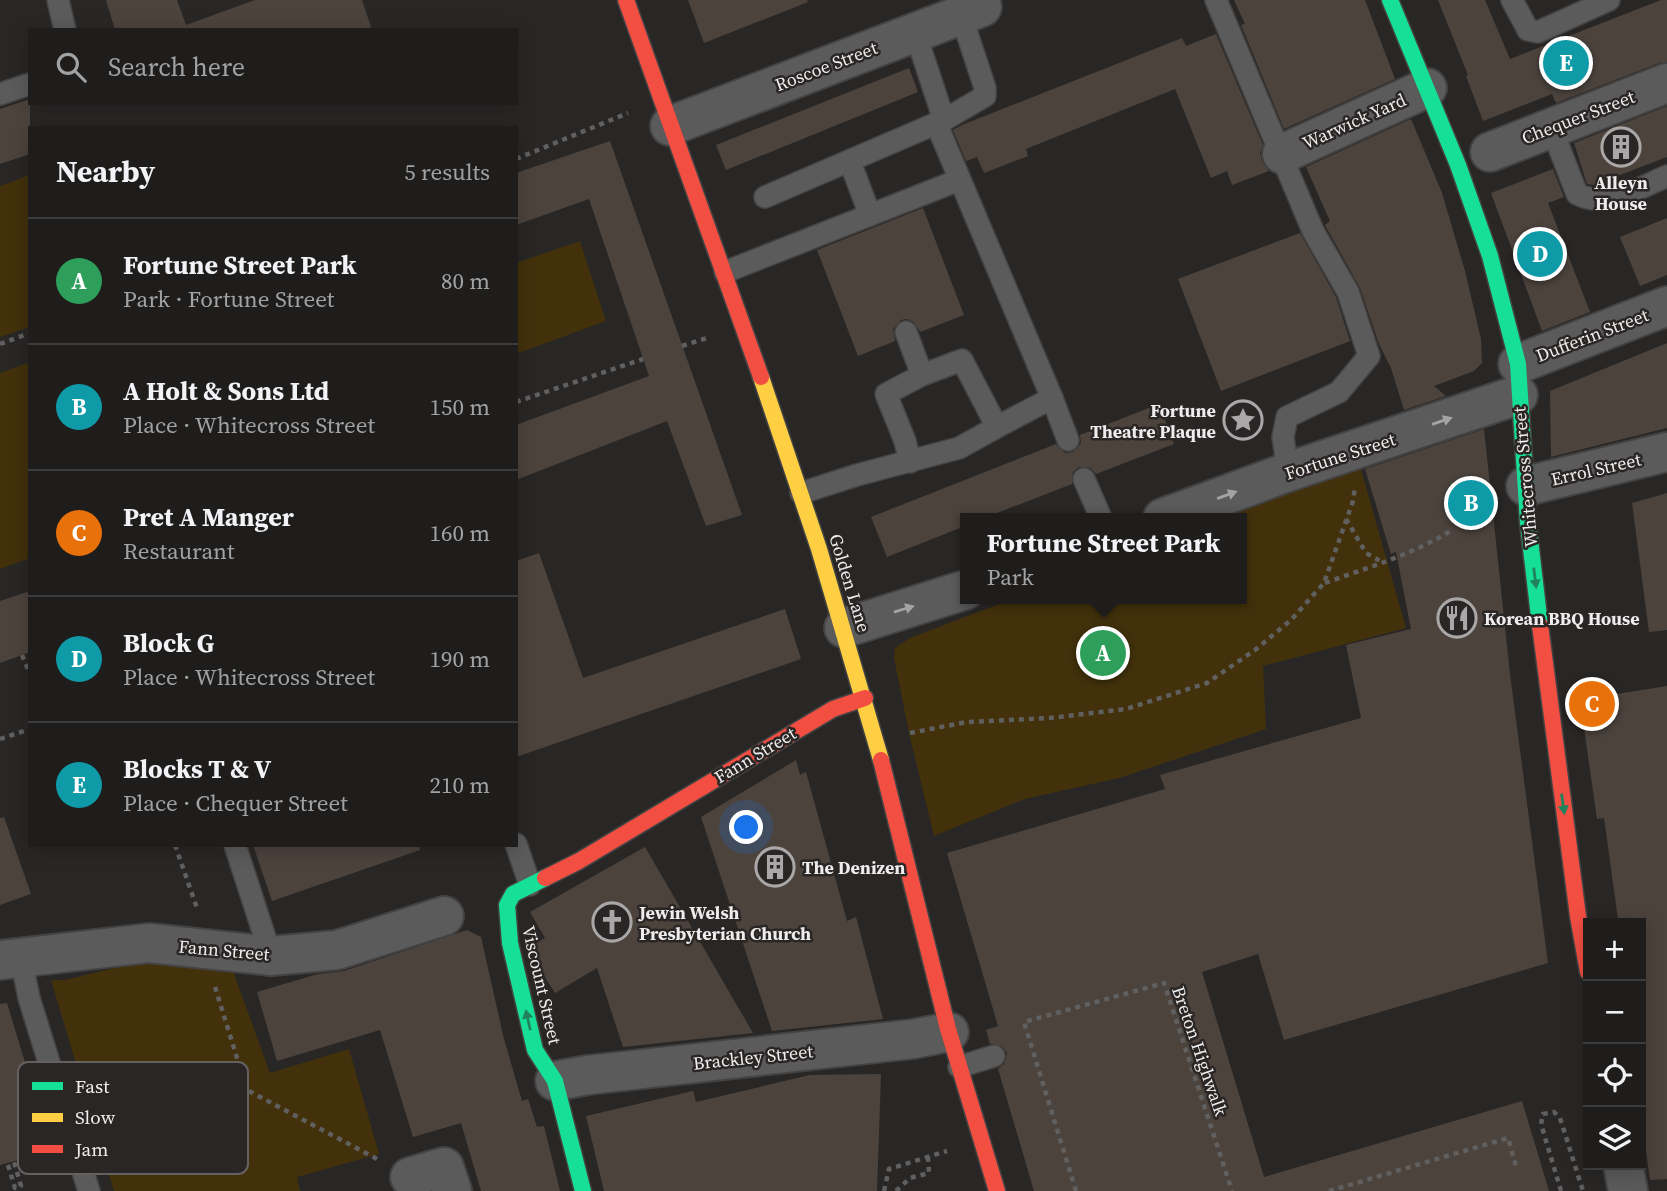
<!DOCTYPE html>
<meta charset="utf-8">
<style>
body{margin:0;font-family:"Source Serif 4",serif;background:#2c2a29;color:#f1f3f6}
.controls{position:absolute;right:21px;bottom:21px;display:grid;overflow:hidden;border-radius:0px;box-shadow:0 4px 18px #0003}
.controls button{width:63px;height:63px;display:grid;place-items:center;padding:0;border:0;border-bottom:2px solid #3c3b3b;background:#1f1d1c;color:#f1f3f6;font:35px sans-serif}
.you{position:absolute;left:747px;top:828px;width:24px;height:24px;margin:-18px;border:5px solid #fff;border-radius:50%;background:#1a73e8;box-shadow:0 0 0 10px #1a73e833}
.badge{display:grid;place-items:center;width:46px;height:46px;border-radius:50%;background:#a9a7a7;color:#fff;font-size:23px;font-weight:700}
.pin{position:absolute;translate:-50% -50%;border:4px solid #fff;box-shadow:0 2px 7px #0006}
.popup{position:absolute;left:960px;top:513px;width:287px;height:91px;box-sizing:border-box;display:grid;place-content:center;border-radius:0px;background:#1f1d1c;filter:drop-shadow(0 2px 5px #0005);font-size:23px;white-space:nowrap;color:#a1a2a3}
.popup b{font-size:26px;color:#f1f3f6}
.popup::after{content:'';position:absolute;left:50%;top:100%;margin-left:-14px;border:14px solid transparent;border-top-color:#1f1d1c}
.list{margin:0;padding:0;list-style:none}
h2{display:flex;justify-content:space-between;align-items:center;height:91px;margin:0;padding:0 28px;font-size:30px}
h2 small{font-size:23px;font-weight:400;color:#a1a2a3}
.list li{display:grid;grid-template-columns:46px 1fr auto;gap:21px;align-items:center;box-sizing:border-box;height:126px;padding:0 28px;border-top:2px solid #3c3b3b}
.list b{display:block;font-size:26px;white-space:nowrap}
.list p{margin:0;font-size:23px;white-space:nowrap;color:#a1a2a3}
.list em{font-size:23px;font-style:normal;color:#a1a2a3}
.icon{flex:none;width:38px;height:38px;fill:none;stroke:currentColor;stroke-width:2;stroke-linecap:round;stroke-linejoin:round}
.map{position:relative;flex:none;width:1667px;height:1191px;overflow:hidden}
.search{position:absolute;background:#1f1d1c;box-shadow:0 4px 18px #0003;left:28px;top:28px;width:490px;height:77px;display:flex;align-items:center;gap:18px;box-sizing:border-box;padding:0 24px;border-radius:0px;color:#a1a2a3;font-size:26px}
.panel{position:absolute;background:#1f1d1c;box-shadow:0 4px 18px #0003;left:28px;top:126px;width:490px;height:721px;border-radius:0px}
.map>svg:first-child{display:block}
.green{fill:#42310b}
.building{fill:#4c433d}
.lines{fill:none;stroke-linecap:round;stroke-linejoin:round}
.lane-casing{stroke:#444343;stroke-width:24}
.street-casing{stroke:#444343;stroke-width:42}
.fast-casing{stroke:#444343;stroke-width:19}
.slow-casing{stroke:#444343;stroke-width:19}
.jam-casing{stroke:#444343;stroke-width:19}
.path{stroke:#616060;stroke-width:4.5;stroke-dasharray:5 5;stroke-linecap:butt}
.lane{stroke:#5b5b5b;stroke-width:21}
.street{stroke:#5b5b5b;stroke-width:38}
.fast{stroke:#16e098;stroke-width:16}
.slow{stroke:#ffcf43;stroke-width:16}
.jam{stroke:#f24e42;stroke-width:16}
.oneway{fill:#a4a4a4}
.oneway2{fill:#20835e}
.labels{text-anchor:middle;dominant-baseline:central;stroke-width:5;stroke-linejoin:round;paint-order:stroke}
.street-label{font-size:18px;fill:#eeecec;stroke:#2a2625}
.poi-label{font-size:18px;font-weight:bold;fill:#eeecec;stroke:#2a2625;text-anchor:start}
.key{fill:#2a2625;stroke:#656161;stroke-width:2}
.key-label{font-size:19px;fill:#eeecec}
</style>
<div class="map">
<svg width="1667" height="1191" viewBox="0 0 1667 1191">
<rect width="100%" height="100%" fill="#292726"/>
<g class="green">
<polygon points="30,175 30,327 0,337 0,186"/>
<polygon points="580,241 606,321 516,354 516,263"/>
<polygon points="30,362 30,558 0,569 0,373"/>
<polygon points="1360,466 1406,628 1263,666 1266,729 1119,778 1025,799 934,836 909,733 894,658 895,648 910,638 1012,599 1241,599 1241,518 1223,518"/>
<polygon points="143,961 233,971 270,1073 349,1049 379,1154 297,1177 300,1191 114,1191 51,980 65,980"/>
</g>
<g class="building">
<polygon points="106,0 177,0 186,25 255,0 362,0 372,30 115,30"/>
<polygon points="688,0 807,0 808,2 704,43"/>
<polygon points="1234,0 1365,0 1395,79 1284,129 1241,25 1245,24"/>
<polygon points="1438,0 1485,0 1510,59 1661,0 1667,0 1667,62 1659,63 1556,103 1552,94 1483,121 1466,76 1468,75"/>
<polygon points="1216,34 1263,145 1260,153 1262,162 1269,171 1232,185 1227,171 1211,178 1175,89 1026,149 1028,156 984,173 977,157 966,161 953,130 962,125 1182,38 1186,46"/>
<polygon points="909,68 918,92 726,170 716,145"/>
<polygon points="30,99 30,154 0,164 0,109"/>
<polygon points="1667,106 1667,157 1594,185 1587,184 1574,143"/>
<polygon points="1411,119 1442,193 1465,271 1481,339 1482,363 1474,371 1434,386 1446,396 1404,410 1391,368 1379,344 1360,288 1325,225 1330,221 1306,167"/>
<polygon points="610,141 742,515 706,526 667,421 516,480 516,425 649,376 589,199 516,225 516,173"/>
<polygon points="1553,169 1564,197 1548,203 1590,312 1542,331 1491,193"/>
<polygon points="923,208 964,315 920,332 914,322 907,319 901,320 893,329 895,341 858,356 817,250"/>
<polygon points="1667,218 1667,275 1640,286 1620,237"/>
<polygon points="1300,233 1336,297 1350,341 1221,391 1178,279"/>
<polygon points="1667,343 1667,428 1551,457 1550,391"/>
<polygon points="1159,404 1174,444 1096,474 1091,468 1079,467 1073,472 1072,484 984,518 965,518 965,526 887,557 871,517 1056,444 1065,453 1073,452 1081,443 1080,435"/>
<polygon points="1484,429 1510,674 1548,963 1284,1040 1258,954 1202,972 1264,1177 1522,1101 1549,1191 1034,1191 998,1069 1004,1064 1007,1053 1002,1046 990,1044 986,1030 998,1026 947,853 1165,789 1160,775 1361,718 1346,645 1411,629 1396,552 1391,554 1365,469"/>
<polygon points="1667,493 1667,630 1649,632 1632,503"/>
<polygon points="539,553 583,678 785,609 801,659 516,757 516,561"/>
<polygon points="30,591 30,652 0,663 0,601"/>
<polygon points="1667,686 1667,1179 1650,1180 1641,1115 1641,923 1629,923 1629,919 1618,919 1604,818 1597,819 1580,700"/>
<polygon points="796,760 800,775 806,772 847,921 856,917 883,1019 772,1031 701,817"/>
<polygon points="4,817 31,894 0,905 0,818"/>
<polygon points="253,845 419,845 420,850 272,901"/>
<polygon points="645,847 753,1033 623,1047 597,968 555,993 538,966 533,945 545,938 530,912"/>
<polygon points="467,930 481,937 504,1039 522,1101 528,1099 537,1127 544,1126 560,1191 481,1191 461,1123 413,1137 380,1030 277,1061 257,992 318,974 344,971"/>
<polygon points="7,1003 52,1151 0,1165 0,1004"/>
<polygon points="881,1074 877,1191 604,1191 586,1116 693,1091 696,1102 810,1075"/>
</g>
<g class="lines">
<g class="lane-casing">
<g id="lane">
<polyline points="58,0 65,30"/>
<polyline points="1216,0 1313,231 1348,292 1369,356 1339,392 1287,417 1283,437 1288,472"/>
<polyline points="1512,0 1528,30 1538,32 1609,0"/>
<polyline points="0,94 30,84"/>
<polyline points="944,120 985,96 985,88 961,15"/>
<polyline points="937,125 1052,398 1068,440"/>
<path d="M1551,127L1577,194C1607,209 1639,188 1667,176"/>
<polyline points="850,162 870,215"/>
<polyline points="765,197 944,120 915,32"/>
<polyline points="725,272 959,180"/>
<polyline points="906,332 922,375"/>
<polyline points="997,427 1052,398"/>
<polyline points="1084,479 1101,518"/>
<polyline points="801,493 857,475 959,448 997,427 962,360 922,375 886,394 905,441 910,462"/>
<polyline points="516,844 530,885"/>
<polyline points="235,845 271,956"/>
<polyline points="21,958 29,998 89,1191"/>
<polyline points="959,1067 994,1056"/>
</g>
</g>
<g class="street-casing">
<g id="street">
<polyline points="670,126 982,7"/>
<polyline points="1490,152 1667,83"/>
<polyline points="1282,154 1427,88"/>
<polyline points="1518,364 1667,306"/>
<polyline points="1526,486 1667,452"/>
<polyline points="1163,518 1288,472 1518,395"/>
<polyline points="844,628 965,590"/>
<polyline points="0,960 149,943 271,956 337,950 444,916"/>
<polyline points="555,1081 588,1075 913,1039 949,1032"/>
<polyline points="1623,1165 1628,1191"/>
<polyline points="410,1177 444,1167 452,1191"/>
</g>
</g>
<g class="fast-casing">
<g id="fast">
<polyline points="1390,0 1458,165 1490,256 1518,364 1528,523 1540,625"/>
<polyline points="545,878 513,894 507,905 510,943 535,1050 555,1081 583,1191"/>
</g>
</g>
<g class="slow-casing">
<polyline id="slow" points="761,377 819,549 881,760"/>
</g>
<g class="jam-casing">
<g id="jam">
<polyline points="626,0 761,377"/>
<polyline points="1540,625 1578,916 1588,972"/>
<polyline points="881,760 948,1029 997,1191"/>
<polyline points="545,878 579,861 833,709 865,698"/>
</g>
</g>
<g class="path">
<polyline points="516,159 628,113"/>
<polyline points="0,344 30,333"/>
<polyline points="682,346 707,338"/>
<polyline points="516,402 643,359"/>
<polyline points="1346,519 1366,553 1382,562"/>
<path d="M1325,583C1369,567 1412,555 1452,530"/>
<polyline points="22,655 30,674"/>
<polyline points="910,733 967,722 1050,718 1126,709 1207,683 1255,650 1291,620 1324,583 1353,501 1355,487"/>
<polyline points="0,739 30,729"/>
<polyline points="175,845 198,911"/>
<polyline points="215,987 247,1090 379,1160"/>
<polyline points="8,1165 15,1188 21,1186 14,1162"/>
<polyline points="884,1191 889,1169 947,1151"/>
<polyline points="896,1191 910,1178 929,1173 928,1156"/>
<polyline points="1076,1191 1024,1022 1164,983 1232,1191"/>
<polyline points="1329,1191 1508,1138 1517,1170"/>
<polyline points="1561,1191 1541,1124 1543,1114 1554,1112 1560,1118 1583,1191"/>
</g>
<use href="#lane" class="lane"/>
<use href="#street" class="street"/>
<use href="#fast" class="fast"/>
<use href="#slow" class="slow"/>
<use href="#jam" class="jam"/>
</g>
<defs><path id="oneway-solid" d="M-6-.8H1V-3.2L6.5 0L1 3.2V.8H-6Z" transform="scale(1.75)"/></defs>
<g class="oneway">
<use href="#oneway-solid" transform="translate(1442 421) rotate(-19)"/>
<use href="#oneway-solid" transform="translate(1227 495) rotate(-20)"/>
<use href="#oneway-solid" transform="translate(904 609) rotate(-17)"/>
</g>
<g class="oneway2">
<use href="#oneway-solid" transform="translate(1535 578) rotate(83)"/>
<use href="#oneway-solid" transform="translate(1563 804) rotate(82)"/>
<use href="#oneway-solid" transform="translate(528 1020) rotate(-103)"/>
</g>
<defs>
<g id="building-ring" transform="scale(2.0125)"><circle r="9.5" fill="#2a2625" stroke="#a9a7a7" stroke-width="1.5"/><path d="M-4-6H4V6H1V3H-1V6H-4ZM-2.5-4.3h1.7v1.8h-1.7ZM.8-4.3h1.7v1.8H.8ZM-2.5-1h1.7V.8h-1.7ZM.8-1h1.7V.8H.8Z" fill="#a9a7a7"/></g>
<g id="sight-ring" transform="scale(2.0125)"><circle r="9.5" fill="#2a2625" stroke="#a9a7a7" stroke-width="1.5"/><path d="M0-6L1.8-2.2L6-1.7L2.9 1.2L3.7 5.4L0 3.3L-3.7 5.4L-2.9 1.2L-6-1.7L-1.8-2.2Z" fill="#a9a7a7"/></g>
<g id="restaurant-ring" transform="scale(2.0125)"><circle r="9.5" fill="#2a2625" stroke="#a9a7a7" stroke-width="1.5"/><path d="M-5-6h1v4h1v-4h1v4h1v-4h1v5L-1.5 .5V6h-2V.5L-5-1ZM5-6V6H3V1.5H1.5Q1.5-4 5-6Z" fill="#a9a7a7"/></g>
<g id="church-ring" transform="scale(2.0125)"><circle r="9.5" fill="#2a2625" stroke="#a9a7a7" stroke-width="1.5"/><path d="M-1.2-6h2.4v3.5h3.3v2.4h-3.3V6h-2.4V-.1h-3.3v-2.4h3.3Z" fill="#a9a7a7"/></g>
</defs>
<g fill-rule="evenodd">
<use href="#building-ring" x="1621" y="147"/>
<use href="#sight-ring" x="1243" y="420"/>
<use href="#restaurant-ring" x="1457" y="618"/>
<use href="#building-ring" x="775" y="867"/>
<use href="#church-ring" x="612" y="922"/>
</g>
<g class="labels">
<g class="street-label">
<text transform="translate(826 66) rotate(-21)">Roscoe Street</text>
<text transform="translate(1578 117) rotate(-21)">Chequer Street</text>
<text transform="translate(1354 121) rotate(-24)">Warwick Yard</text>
<text transform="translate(1592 335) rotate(-21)">Dufferin Street</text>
<text transform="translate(1340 456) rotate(-18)">Fortune Street</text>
<text transform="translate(1596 469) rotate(-13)">Errol Street</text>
<text transform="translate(1525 477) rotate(-95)">Whitecross Street</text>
<text transform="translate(850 583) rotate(73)">Golden Lane</text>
<text transform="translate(755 755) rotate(-31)">Fann Street</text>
<text transform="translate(224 950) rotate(5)">Fann Street</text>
<text transform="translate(542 985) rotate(77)">Viscount Street</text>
<text transform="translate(1200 1051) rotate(71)">Breton Highwalk</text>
<text transform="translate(753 1057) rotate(-6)">Brackley Street</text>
</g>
<g class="poi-label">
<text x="1621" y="182" text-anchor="middle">Alleyn<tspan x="1621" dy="21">House</tspan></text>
<text x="1216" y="410" text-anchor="end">Fortune<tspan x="1216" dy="21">Theatre Plaque</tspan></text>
<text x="1484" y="618">Korean BBQ House</text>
<text x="802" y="867">The Denizen</text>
<text x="639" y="912">Jewin Welsh<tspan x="639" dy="21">Presbyterian Church</tspan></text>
</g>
</g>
<rect x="18" y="1062" width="230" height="112" rx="10" class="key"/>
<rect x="32" y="1082" width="31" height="8" fill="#16e098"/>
<rect x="32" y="1113" width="31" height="9" fill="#ffcf43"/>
<rect x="32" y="1145" width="31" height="8" fill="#f24e42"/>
<g class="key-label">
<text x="75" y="1093">Fast</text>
<text x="75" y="1124">Slow</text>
<text x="75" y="1156">Jam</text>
</g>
</svg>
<div class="controls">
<button>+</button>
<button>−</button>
<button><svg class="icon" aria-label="locate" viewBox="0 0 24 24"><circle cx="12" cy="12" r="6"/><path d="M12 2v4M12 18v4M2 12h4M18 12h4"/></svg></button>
<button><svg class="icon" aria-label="layers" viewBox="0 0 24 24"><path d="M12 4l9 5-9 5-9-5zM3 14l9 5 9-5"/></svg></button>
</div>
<div class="you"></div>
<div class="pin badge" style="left:1103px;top:653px;background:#2e9e5b">A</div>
<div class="popup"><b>Fortune Street Park</b>Park</div>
<div class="pin badge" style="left:1471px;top:503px;background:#0f9aa8">B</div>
<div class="pin badge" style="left:1592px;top:704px;background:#e8710a">C</div>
<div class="pin badge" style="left:1540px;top:254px;background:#0f9aa8">D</div>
<div class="pin badge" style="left:1566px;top:63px;background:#0f9aa8">E</div>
<div class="search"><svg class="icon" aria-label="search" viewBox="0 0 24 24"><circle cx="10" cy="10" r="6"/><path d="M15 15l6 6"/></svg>Search here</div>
<section class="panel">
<h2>Nearby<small>5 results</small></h2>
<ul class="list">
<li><span class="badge" style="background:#2e9e5b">A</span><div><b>Fortune Street Park</b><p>Park · Fortune Street</p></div><em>80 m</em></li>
<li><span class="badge" style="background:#0f9aa8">B</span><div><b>A Holt &amp; Sons Ltd</b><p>Place · Whitecross Street</p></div><em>150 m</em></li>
<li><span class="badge" style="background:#e8710a">C</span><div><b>Pret A Manger</b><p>Restaurant</p></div><em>160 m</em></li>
<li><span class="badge" style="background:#0f9aa8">D</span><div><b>Block G</b><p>Place · Whitecross Street</p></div><em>190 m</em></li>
<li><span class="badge" style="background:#0f9aa8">E</span><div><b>Blocks T &amp; V</b><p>Place · Chequer Street</p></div><em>210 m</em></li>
</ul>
</section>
</div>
